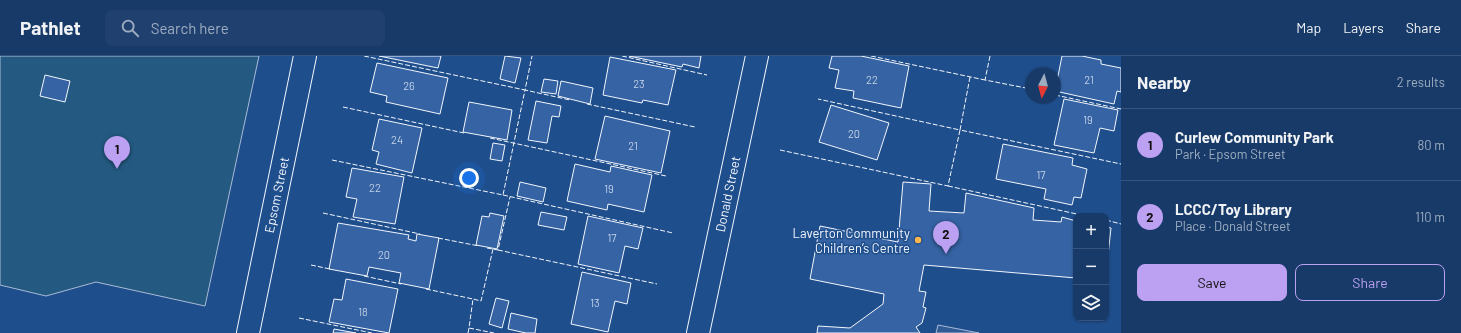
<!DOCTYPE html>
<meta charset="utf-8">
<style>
body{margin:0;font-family:Barlow,sans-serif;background:#20416f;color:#f1f3f6}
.controls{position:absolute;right:12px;bottom:12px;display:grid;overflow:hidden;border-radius:8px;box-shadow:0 1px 3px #0004}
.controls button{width:36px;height:36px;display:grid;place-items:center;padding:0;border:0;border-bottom:1px solid #36547d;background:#173a69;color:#f1f3f6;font:20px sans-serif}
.compass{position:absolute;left:1025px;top:12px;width:36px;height:36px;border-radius:50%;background:#173a69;box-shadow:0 1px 3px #0004;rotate:186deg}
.you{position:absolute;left:469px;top:122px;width:14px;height:14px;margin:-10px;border:3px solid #fff;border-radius:50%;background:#1a73e8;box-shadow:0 0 0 6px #1a73e833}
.badge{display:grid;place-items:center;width:26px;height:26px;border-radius:50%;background:#bca0f2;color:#111;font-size:13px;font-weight:700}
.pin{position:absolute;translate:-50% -33px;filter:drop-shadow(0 1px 2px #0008)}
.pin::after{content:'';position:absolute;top:21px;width:14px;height:12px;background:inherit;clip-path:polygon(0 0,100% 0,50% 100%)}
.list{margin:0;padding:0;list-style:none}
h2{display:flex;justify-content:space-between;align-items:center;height:52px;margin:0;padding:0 16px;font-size:17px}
h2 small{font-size:13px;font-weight:400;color:#9eadc0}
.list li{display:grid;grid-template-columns:26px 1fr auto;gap:12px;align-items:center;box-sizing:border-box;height:72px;padding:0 16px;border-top:1px solid #36547d}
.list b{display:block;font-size:15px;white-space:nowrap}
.list p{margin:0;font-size:13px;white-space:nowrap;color:#9eadc0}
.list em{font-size:13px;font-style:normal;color:#9eadc0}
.actions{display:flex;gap:8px;padding:12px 16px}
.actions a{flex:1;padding:9px 0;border:1px solid #bca0f2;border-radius:8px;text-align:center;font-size:14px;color:#bca0f2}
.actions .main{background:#bca0f2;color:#111}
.icon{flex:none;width:22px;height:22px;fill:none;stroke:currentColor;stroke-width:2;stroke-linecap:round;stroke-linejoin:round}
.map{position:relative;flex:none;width:1121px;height:277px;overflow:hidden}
header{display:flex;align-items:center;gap:24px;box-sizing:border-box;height:56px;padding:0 20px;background:#173a69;border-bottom:1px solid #36547d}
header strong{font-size:19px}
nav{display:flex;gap:22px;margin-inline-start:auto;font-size:14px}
.search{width:280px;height:36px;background:#20416f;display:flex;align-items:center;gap:10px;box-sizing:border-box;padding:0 14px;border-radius:8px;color:#9eadc0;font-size:15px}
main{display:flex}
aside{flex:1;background:#173a69}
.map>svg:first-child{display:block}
.green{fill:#245a82;stroke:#a8bbd7}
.parking{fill:#305b95;stroke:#a8bbd7}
.building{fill:#3563a3;stroke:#f2f6ff}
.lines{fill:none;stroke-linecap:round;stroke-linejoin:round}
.minor-casing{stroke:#f2f6ff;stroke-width:24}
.minor{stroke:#1f4e8c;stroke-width:22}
.fence{stroke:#f2f6ff;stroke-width:1;stroke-dasharray:5 2;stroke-linecap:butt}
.poi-dot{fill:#ffb74d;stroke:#1f4e8c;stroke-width:1.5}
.labels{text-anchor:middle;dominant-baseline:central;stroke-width:3;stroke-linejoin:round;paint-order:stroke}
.number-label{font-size:11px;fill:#c3d1e8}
.street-label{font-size:13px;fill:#f2f6ff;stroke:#1f4e8c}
.poi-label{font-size:13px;fill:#f2f6ff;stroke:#1f4e8c;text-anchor:end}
</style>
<header>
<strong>Pathlet</strong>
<div class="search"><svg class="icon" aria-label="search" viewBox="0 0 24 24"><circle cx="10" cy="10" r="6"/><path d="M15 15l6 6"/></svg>Search here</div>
<nav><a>Map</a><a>Layers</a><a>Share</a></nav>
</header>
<main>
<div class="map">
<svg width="1121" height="277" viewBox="0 0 1121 277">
<rect width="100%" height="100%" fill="#1f4e8c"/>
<polygon class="green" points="0,0 259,0 205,250 96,226 46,240 0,229"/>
<polygon class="parking" points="938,269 979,277 936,277"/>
<g class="building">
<polygon points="379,0 441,0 438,12"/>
<polygon points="505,0 521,2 515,27 500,23"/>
<polygon points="629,0 701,0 699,12 683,8 682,11"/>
<polygon points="832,0 861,0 909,10 901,52 853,42 854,35 835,32 839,14 829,12"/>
<polygon points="1062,0 1082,0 1101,4 1101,8 1121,12 1121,36 1117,35 1114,48 1055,35"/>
<polygon points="610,1 676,14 668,49 643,44 642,47 603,39"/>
<polygon points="377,7 448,22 440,58 386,46 387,40 370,36"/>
<polygon points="45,19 70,25 65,46 40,40"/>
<polygon points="544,23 558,25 556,38 541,36"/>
<polygon points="561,25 593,32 590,48 558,40"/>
<polygon points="1064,43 1118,54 1114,75 1100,72 1094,97 1054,89"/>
<polygon points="536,45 561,50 559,61 552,60 547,87 528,84"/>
<polygon points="469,46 512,54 507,84 463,76"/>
<polygon points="831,49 889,67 877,104 819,86"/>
<polygon points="605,60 670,75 661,117 595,103"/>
<polygon points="379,63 422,72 412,117 376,108 379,96 372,94"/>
<polygon points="493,87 505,89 502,105 490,103"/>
<polygon points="1003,88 1073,102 1072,109 1087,113 1081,142 1074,141 1072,149 1044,143 1046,133 996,123"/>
<polygon points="575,108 610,116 611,110 652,119 644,156 608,148 607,154 567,145"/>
<polygon points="352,112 404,121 395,168 353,161 357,143 346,141"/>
<polygon points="520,126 546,132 543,146 517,140"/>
<polygon points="903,126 931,128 929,155 964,157 966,137 1034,152 1033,164 1061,166 1062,161 1076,165 1076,222 924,209 919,235 926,236 923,251 926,252 922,267 916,271 920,277 817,277 818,270 850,272 883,248 884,238 810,223 820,170 898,186"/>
<polygon points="541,156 567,161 564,174 538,169"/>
<polygon points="490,157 504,160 497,193 476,189 482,160 489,161"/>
<polygon points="588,160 643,172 638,193 625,190 619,217 578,208"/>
<polygon points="338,167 409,179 408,183 416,185 417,178 439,182 429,233 399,227 401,217 369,211 367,220 329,213"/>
<polygon points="1106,171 1111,172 1106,218"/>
<polygon points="582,216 631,227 627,248 615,245 608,276 571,268"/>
<polygon points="346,223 398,233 389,277 329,266 334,243 342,244"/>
<polygon points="496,242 509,245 502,272 489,268"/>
<polygon points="511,257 537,263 535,277 526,277 508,273"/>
<polygon points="334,273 356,277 333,277"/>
</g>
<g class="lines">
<g class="minor-casing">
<g id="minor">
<path id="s1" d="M248,277L305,0"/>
<path id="s2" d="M698,277L757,0"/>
</g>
</g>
<use href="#minor" class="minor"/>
<g class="fence">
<polyline points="364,0 525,34 532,0"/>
<polyline points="622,0 707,19"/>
<polyline points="871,0 985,24"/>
<polyline points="990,0 985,24 1031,33"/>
<polyline points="970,21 960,74 1121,108"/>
<polyline points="1055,39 1121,53"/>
<polyline points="587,48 695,71"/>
<polyline points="343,51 464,77"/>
<polyline points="490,82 666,120"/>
<polyline points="780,94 948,130 960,74 818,43"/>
<polyline points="332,104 503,139 525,34 570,44"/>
<polyline points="948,130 1086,160"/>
<polyline points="503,139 673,177"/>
<polyline points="323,157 420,178"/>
<polyline points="1106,164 1121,168"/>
<polyline points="438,182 479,190"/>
<polyline points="487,192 498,194 510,141"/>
<polyline points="493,193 481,245 473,243 469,272 494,277"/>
<polyline points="498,194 657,228"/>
<polyline points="311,209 330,213"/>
<polyline points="364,220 401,228"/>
<polyline points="426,233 473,243"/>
<polyline points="299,262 372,277"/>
<polyline points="468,277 469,272"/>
</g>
</g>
<circle class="poi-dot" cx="918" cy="184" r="4"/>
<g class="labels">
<g class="number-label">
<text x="872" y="23">22</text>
<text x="1089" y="23">21</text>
<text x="639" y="27">23</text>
<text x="409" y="29">26</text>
<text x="1088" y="63">19</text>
<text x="854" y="77">20</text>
<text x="397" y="83">24</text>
<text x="633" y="89">21</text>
<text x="1041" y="118">17</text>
<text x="375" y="131">22</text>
<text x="609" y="132">19</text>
<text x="612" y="181">17</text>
<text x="384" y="198">20</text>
<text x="595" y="246">13</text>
<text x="363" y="255">18</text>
</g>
<g class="street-label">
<text stroke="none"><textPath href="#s1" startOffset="141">Epsom Street</textPath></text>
<text stroke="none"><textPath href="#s2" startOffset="142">Donald Street</textPath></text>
</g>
<g class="poi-label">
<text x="910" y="177">Laverton Community<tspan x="910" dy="15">Children’s Centre</tspan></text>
</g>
</g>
</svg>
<div class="controls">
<button>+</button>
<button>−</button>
<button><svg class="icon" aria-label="layers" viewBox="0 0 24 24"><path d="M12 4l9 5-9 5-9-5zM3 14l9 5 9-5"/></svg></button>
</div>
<svg class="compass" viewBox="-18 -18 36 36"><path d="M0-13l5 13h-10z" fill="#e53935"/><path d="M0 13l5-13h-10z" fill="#9eadc0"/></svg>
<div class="you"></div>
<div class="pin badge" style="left:117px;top:113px">1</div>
<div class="pin badge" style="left:946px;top:198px">2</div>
</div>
<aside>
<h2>Nearby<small>2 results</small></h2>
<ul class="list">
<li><span class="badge">1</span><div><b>Curlew Community Park</b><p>Park · Epsom Street</p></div><em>80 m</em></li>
<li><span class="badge">2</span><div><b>LCCC/Toy Library</b><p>Place · Donald Street</p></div><em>110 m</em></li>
</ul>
<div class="actions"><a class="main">Save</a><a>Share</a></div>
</aside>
</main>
